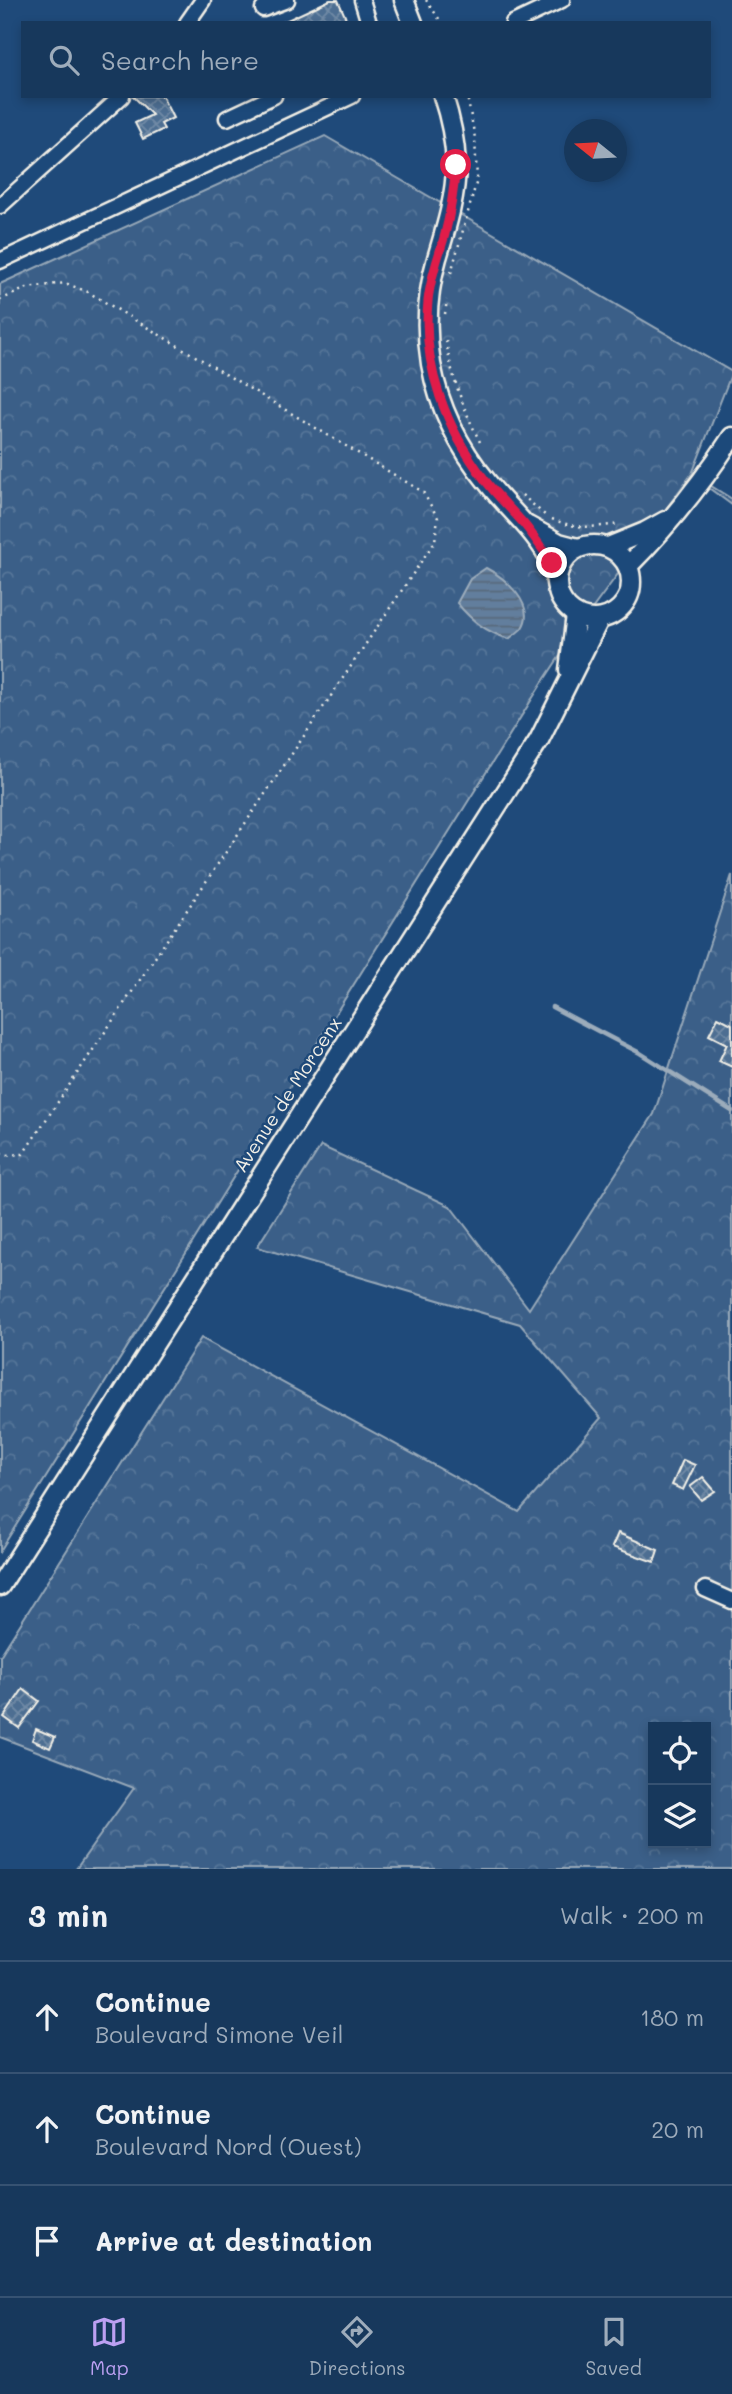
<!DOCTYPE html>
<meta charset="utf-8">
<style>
body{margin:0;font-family:Mali,sans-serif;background:#203f62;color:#f1f3f6}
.controls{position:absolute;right:21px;bottom:21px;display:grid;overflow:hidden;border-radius:0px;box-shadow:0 4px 10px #0003}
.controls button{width:63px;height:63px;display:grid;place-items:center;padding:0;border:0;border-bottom:2px solid #365272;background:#17385c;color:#f1f3f6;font:35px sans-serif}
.compass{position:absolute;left:564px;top:119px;width:63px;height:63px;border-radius:50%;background:#17385c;box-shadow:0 4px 10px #0003;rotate:288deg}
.stop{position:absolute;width:21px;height:21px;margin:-16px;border:5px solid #e11d48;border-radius:50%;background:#fff}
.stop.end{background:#e11d48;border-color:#fff;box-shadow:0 2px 7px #0008}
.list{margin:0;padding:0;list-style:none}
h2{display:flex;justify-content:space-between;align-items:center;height:91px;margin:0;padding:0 28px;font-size:30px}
h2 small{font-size:23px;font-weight:400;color:#9eacbb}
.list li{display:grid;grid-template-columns:46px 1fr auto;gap:21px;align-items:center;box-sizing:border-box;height:112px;padding:0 28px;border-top:2px solid #365272}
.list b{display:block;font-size:26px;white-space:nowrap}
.list p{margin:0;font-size:23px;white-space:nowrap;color:#9eacbb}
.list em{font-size:23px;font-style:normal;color:#9eacbb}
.icon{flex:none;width:38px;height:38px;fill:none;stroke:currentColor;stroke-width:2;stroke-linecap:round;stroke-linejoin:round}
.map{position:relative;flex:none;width:732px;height:1869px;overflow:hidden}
.search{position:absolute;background:#17385c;box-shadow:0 4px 10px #0003;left:21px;right:21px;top:21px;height:77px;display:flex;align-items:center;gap:18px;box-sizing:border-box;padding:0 24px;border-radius:0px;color:#9eacbb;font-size:26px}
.sheet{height:427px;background:#17385c}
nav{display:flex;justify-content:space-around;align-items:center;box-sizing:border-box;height:98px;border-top:2px solid #365272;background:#17385c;font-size:19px;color:#9eacbb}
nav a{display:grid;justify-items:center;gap:4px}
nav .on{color:#bca0f2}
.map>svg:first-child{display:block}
.forest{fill:url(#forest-crowns);stroke:#97a8b8;stroke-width:2;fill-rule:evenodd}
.water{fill:url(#water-rules);stroke:#9cacbb;stroke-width:2}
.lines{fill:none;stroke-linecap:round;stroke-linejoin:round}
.stream{stroke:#9cacbb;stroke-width:4.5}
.building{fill:url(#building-cross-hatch);stroke:#f4f1e8;stroke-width:2}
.minor-casing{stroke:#f4f1e8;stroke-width:19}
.major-casing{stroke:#f4f1e8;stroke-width:23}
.path{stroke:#f4f1e8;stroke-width:2.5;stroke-dasharray:2 5;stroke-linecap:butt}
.minor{stroke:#1f4a7a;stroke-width:14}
.major{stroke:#1f4a7a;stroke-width:18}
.route{stroke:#e11d48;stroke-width:9}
.labels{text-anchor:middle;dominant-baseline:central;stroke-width:5;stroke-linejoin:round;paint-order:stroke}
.street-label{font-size:19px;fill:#f4f1e8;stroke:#1f4a7a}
</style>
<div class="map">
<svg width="732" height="1869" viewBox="0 0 732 1869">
<defs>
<pattern id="forest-crowns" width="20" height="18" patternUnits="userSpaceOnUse" patternTransform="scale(1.75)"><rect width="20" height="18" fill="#3a5f88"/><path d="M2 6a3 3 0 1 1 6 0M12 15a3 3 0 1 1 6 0" fill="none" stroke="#577699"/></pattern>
<pattern id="water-rules" width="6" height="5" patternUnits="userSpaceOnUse" patternTransform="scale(1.75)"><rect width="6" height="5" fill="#627e9d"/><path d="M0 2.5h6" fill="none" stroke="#58687a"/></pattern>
<pattern id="building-cross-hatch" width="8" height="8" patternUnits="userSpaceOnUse" patternTransform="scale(1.75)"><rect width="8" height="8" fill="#4d6e92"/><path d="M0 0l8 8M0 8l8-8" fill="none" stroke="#708aa6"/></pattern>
</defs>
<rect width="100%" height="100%" fill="#1f4a7a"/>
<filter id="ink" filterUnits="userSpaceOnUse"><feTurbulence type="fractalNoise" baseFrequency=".0143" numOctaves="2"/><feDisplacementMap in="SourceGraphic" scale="14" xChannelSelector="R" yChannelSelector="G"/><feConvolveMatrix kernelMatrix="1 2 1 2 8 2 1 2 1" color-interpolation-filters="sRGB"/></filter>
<g filter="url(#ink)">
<g class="forest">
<polygon points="325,136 732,372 692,474 732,499 732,505 691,475 581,624 542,683 0,1551 0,284"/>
<path d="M732,875V1869H76L134,1788L0,1737V1656L201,1338L519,1512L601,1418L520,1324L257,1247L321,1146L450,1206L529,1309L654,1114ZM653,1727H706V1843H653Z"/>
</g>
<path class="water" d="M486,568C504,577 537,605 522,628C519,632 512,636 509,639C486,632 472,621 457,603L470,579Z"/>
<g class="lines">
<polyline class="stream" points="552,1007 640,1053 732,1111"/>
</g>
<g class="building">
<polygon points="330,0 338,0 348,23 281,23"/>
<polygon points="133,96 162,96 173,118 161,124 164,129 143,139 135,123 152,115"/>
<polygon points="718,1017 732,1024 732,1067 719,1061 727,1044 709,1035"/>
<polygon points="683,1460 695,1465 683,1490 672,1485"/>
<polygon points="703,1477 715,1491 701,1500 690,1487"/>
<polygon points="618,1533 658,1550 654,1562 612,1547"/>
<polygon points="23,1689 39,1701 19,1728 4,1717"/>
<polygon points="36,1729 55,1737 50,1748 32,1740"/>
</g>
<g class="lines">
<g class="minor-casing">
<g id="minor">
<polyline points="362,0 369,23"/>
<polyline points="263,9 287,0"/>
<polyline points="187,23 203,0"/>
<polyline points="513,23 562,0"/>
<polyline points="227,118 274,96"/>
<polyline points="0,206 122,96"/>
<polyline points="0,261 352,96"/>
<polyline points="705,1589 732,1601"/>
</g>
</g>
<g class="major-casing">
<g id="major">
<polyline points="404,0 413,23"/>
<path d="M443,96C450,117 455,142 456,164C456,196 446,228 437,258C427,293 425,328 431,364C439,408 460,449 488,483C508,509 537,532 551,562C555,569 555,580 557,588"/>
<polyline points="528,526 559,543 578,548"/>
<circle cx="594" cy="582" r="37"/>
<polyline points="608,547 645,532 665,521"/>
<path d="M628,566C667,527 702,483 732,437"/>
<polyline points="569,670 576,615"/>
<polyline points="0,1586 539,740 599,620"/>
</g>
</g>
<g class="path">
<polyline points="426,0 442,23"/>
<polyline points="451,273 477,180 475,138 467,96"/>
<polyline points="0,300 27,288 65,283 88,292 423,492 438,518 435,541 23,1154 6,1155 0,1153"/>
<polyline points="445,314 447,300"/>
<path d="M446,341C452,379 464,410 481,444"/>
<polyline points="522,495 546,516"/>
<path d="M552,519C578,530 593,527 620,524"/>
</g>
<use href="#minor" class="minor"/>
<use href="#major" class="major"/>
</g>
</g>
<g class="lines" filter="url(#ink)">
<path class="route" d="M456,165C454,188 451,211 445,234C439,256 430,278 428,301C422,366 446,429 485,480C497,496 511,509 524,524C534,536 543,550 552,563"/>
</g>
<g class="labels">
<g class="street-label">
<text transform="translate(287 1094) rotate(-57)">Avenue de Morcenx</text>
</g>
</g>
</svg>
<div class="controls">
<button><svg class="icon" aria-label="locate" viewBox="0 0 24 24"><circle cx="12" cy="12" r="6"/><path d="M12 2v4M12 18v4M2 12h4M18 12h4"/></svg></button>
<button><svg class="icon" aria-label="layers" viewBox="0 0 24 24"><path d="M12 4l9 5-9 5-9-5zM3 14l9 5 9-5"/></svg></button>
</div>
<svg class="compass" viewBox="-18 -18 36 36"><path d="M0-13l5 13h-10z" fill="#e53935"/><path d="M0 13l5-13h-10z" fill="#9eacbb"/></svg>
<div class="stop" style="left:456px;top:165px"></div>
<div class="stop end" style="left:552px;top:563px"></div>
<div class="search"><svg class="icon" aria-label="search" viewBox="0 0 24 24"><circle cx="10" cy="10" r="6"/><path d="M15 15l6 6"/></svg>Search here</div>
</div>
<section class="sheet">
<h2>3 min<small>Walk · 200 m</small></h2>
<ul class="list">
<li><svg class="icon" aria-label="ahead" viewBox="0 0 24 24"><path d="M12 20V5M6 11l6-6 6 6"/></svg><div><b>Continue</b><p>Boulevard Simone Veil</p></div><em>180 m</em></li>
<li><svg class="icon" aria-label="ahead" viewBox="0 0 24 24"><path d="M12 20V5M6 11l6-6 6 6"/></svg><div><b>Continue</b><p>Boulevard Nord (Ouest)</p></div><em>20 m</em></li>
<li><svg class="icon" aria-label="arrive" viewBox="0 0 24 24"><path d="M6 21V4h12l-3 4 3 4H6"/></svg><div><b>Arrive at destination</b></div></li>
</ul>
</section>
<nav>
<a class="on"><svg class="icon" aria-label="map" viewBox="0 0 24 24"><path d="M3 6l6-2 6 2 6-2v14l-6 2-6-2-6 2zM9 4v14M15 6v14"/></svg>Map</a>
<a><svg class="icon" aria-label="directions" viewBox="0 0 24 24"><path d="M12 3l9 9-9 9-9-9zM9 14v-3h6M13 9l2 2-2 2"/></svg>Directions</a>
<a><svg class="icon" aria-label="saved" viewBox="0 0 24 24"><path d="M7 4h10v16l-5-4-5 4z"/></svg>Saved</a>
</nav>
